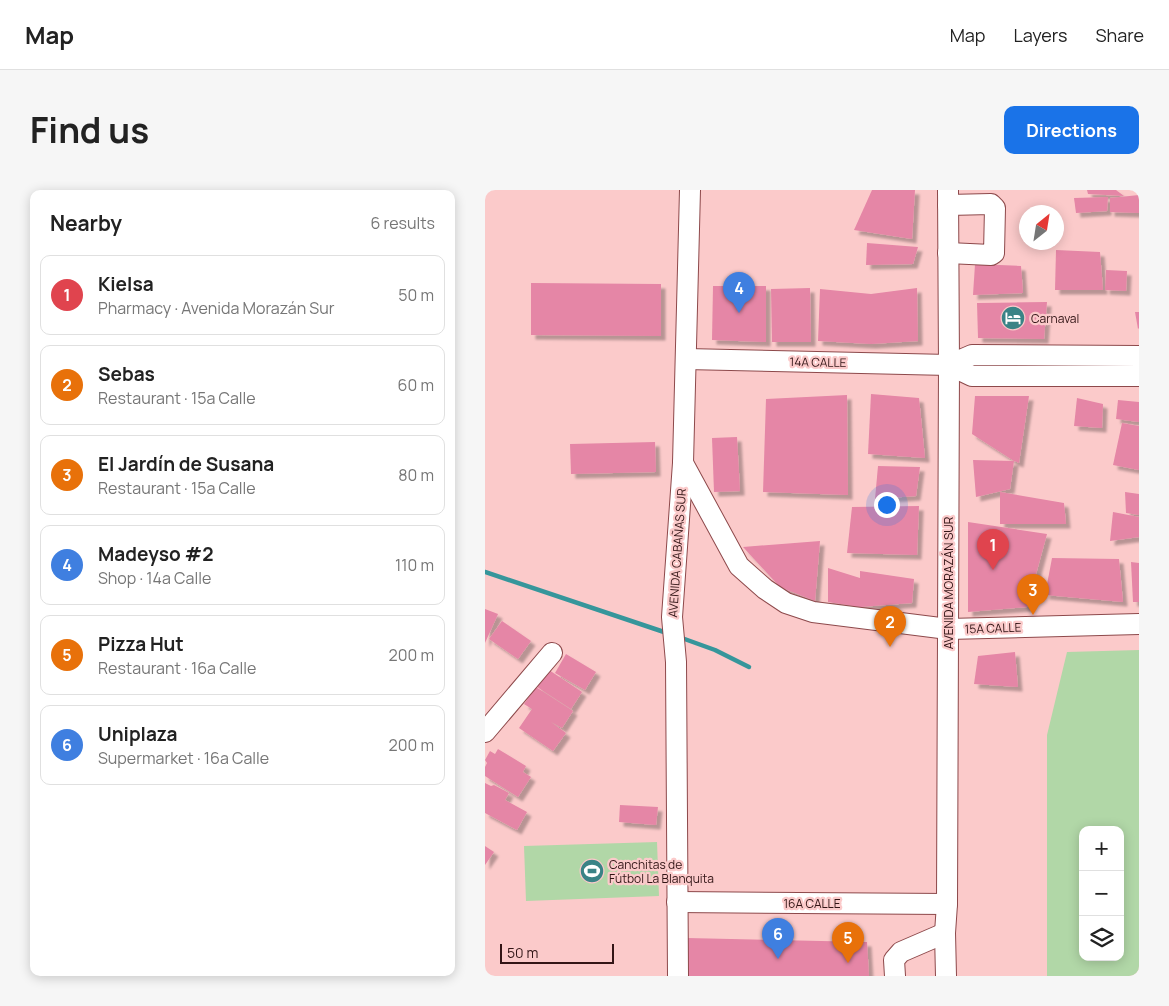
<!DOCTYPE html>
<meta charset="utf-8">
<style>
body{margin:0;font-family:Manrope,sans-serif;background:#f6f6f6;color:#222}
.controls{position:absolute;right:15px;bottom:15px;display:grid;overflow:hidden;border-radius:10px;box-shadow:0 2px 12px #0003}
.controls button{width:45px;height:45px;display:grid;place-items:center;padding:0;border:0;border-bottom:1px solid #e0e0e0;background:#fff;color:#222;font:25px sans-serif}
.compass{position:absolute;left:534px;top:15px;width:45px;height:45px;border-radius:50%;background:#fff;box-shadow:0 2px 12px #0003;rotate:30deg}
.scale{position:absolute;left:15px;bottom:12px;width:114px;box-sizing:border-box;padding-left:5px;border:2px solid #321516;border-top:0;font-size:14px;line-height:18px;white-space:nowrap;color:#321516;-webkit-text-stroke:4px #fbcaca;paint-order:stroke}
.you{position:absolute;left:401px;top:314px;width:18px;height:18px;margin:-12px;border:4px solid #fff;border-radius:50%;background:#1a73e8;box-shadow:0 0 0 8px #1a73e833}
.badge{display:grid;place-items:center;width:32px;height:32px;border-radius:50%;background:#1a73e8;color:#fff;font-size:16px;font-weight:700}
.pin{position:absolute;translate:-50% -41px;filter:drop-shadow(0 1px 2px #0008)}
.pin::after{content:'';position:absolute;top:26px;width:18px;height:15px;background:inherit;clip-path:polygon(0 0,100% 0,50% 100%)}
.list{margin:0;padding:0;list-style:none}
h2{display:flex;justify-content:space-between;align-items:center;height:65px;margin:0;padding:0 20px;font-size:21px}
h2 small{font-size:16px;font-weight:400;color:#767676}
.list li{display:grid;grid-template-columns:32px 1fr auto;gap:15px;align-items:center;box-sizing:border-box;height:80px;margin:0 10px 10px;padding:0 10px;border:1px solid #e0e0e0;border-radius:10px}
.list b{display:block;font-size:19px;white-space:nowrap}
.list p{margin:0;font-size:16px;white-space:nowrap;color:#767676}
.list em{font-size:16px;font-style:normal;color:#767676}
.icon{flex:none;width:28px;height:28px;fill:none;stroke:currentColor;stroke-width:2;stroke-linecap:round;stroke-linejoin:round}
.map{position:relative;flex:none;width:654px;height:786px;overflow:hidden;border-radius:10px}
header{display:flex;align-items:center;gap:30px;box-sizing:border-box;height:70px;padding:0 25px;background:#fff;border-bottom:1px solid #e0e0e0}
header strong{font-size:24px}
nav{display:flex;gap:28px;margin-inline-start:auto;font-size:18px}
.intro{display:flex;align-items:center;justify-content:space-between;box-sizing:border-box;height:120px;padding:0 30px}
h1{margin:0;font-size:35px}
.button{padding:12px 22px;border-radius:10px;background:#1a73e8;color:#fff;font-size:18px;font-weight:700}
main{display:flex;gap:30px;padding:0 30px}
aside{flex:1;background:#fff;border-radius:10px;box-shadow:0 2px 12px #0003}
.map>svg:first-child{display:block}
.green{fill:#b1d7a7;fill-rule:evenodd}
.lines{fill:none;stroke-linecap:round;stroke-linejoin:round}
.stream{stroke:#36969b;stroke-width:4.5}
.building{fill:#e586a6;filter:url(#shadow)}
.minor-casing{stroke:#8d494b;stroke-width:22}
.minor{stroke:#fff;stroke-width:20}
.labels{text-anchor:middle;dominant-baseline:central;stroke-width:4.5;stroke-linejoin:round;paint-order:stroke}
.poi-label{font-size:12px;fill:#321516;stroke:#fbcaca;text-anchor:start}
.street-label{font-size:12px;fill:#321516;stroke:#fbcaca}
</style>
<header>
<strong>Map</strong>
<nav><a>Map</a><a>Layers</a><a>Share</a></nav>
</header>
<div class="intro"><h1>Find us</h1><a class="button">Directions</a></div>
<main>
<aside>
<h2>Nearby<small>6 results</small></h2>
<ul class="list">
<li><span class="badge" style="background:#e0444e">1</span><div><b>Kielsa</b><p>Pharmacy · Avenida Morazán Sur</p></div><em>50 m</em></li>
<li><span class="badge" style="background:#e8710a">2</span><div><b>Sebas</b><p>Restaurant · 15a Calle</p></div><em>60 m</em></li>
<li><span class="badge" style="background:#e8710a">3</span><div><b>El Jardín de Susana</b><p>Restaurant · 15a Calle</p></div><em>80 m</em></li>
<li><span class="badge" style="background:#3f7fe0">4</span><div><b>Madeyso #2</b><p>Shop · 14a Calle</p></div><em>110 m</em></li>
<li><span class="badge" style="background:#e8710a">5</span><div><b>Pizza Hut</b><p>Restaurant · 16a Calle</p></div><em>200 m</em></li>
<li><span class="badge" style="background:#3f7fe0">6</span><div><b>Uniplaza</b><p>Supermarket · 16a Calle</p></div><em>200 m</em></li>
</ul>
</aside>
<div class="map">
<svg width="654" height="786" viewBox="0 0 654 786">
<defs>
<filter id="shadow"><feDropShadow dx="4.5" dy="4.5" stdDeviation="1" flood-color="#0004"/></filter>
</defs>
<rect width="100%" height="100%" fill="#fbcaca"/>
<g class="green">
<path d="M654,460V786H562V545L582,462ZM598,640H635V767H598Z"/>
<polygon points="172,652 174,706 41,711 39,656"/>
</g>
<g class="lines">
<g class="stream">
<polyline points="0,382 182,443"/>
<polyline points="194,447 230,460 264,477"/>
</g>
</g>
<g class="building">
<polygon points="387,0 430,0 427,49 369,40"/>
<polygon points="602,0 631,0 639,6 603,4"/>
<polygon points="654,5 654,23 625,22 625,8"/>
<polygon points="623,7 622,21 591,23 589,8"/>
<polygon points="382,53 433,57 428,74 381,75"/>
<polygon points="571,60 615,62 618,100 570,100"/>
<polygon points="490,74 536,76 538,103 488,105"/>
<polygon points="621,80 642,81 641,101 620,100"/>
<polygon points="46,93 176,94 176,146 46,145"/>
<polygon points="228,96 281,96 281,152 227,150"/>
<polygon points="325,98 326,152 287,152 286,99"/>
<polygon points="432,98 433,151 386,154 333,151 335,99 386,104"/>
<polygon points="562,112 559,149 493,148 492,113"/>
<polygon points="650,122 654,122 654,138 653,139"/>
<polygon points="386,204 434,208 440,268 383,264"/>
<polygon points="362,205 363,305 278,302 281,209"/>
<polygon points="490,206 544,206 534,273 529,271 525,299 491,307 488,270 529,271 487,244"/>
<polygon points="592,208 618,214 617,238 589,236"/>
<polygon points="633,210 654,212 654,232 631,229"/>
<polygon points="637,233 654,236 654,280 628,275"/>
<polygon points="252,247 255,301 229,302 227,248"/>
<polygon points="170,252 171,282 86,284 85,254"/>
<polygon points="393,276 435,277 431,306 390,309"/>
<polygon points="515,302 579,313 581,334 515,334"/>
<polygon points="640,302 654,304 654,325 641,323"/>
<polygon points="434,316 432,365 362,363 367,317"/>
<polygon points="628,322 654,327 654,347 625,351"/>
<polygon points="483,332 562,344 542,417 483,422"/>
<polygon points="335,351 330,411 295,397 258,357"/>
<polygon points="567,368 634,369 638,412 560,405"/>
<polygon points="646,372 654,373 654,412 648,412"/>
<polygon points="343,378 375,388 375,381 429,389 427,413 375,417 343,412"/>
<polygon points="0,419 13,424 0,453"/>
<polygon points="17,431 46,451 33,469 4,449"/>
<polygon points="530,462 533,497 489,494 493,466"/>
<polygon points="81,464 111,482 100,500 70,483"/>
<polygon points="64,480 97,502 86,519 52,497"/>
<polygon points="51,497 88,521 77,538 66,532 81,543 68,561 34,538 47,519 39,514"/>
<polygon points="13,559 41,576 38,582 46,587 33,607 0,586 0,577 2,573 0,570 5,561 10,564"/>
<polygon points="0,593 6,596 9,595 24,603 20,610 42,622 32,640 0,623"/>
<polygon points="135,615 173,617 171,635 134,632"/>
<polygon points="0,656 9,662 0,675"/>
<polygon points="202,748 382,752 384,786 204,786"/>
</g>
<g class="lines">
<g class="minor-casing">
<g id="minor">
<polyline points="463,15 506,14 510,18 509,63 506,65 463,63"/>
<polyline points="201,169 464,175 487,165 654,166"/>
<polyline points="464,175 487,186 654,186"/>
<polyline points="198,273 254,376 280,399 301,413 328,422 463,439 654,434"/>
<polyline points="0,542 67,463"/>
<polyline points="192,712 462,714"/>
<polyline points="193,786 191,472 187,427 198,273 205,0"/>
<polyline points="410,786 409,770 416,762 460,743"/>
<polyline points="461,786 460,743 462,714 464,175 463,0"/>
</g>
</g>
<use href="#minor" class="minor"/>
</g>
<defs>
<g id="hotel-disc" transform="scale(1.25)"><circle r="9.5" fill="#3a8386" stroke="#fbcaca"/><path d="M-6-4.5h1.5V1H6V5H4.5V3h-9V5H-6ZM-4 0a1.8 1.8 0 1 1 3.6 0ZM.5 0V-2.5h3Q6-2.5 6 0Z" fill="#fff"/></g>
<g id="stadium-disc" transform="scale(1.25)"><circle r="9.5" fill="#3a8386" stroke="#fbcaca"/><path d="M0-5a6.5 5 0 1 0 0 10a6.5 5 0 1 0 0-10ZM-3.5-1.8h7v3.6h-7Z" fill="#fff"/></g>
</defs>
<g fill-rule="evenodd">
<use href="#hotel-disc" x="528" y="128"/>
<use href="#stadium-disc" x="107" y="681"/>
</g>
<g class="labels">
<g class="poi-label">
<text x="546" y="128">Carnaval</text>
<text x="124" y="674">Canchitas de<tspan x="124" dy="14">Fútbol La Blanquita</tspan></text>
</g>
<g class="street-label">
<text transform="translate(333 172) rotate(1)">14A CALLE</text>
<text transform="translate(192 363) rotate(-86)">AVENIDA CABAÑAS SUR</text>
<text transform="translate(463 393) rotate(-90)">AVENIDA MORAZÁN SUR</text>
<text transform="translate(508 438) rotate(-2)">15A CALLE</text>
<text x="327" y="713">16A CALLE</text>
</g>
</g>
</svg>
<div class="controls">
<button>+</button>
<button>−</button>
<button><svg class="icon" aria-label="layers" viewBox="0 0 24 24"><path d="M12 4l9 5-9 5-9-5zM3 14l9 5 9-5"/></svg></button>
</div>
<svg class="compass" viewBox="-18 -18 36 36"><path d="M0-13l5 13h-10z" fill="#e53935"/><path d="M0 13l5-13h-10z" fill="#767676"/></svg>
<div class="scale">50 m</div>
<div class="you"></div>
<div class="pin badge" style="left:508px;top:380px;background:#e0444e">1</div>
<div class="pin badge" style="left:405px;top:457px;background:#e8710a">2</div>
<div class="pin badge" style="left:548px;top:425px;background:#e8710a">3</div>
<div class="pin badge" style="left:254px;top:123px;background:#3f7fe0">4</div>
<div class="pin badge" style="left:363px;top:773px;background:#e8710a">5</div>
<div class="pin badge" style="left:293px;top:769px;background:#3f7fe0">6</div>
</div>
</main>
